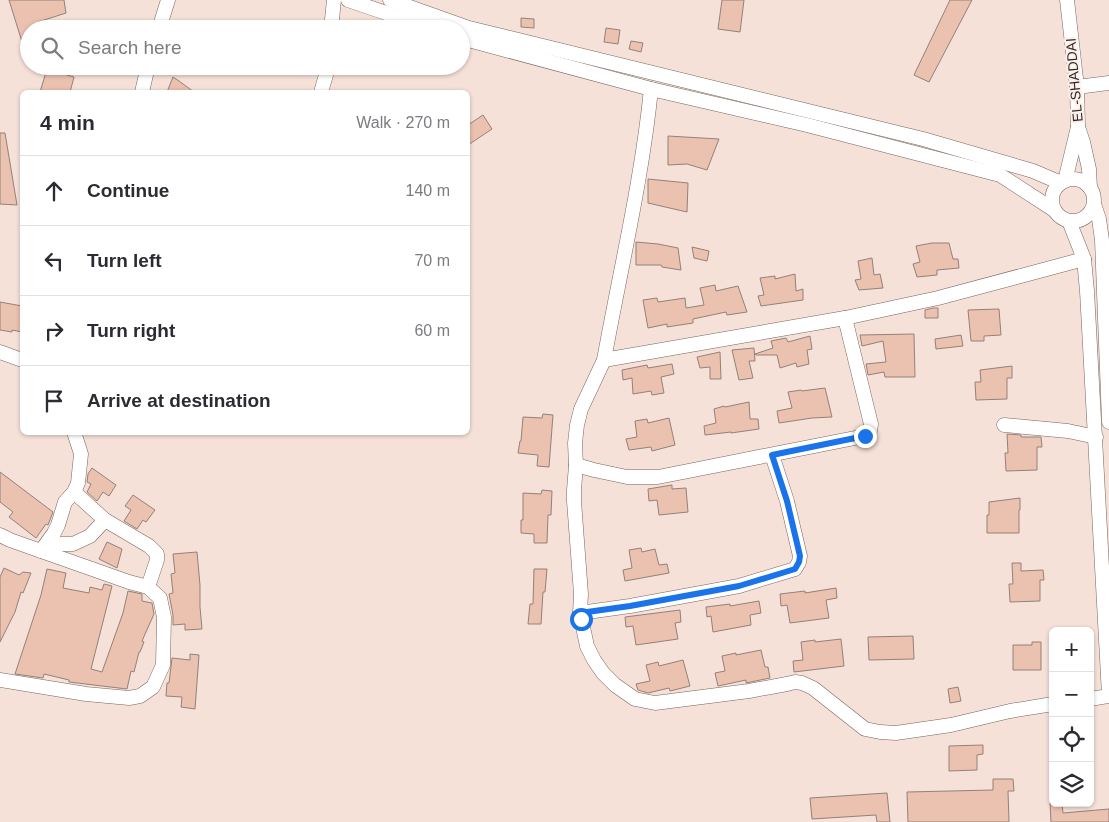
<!DOCTYPE html>
<meta charset="utf-8">
<style>
body{margin:0;font-family:Arial,sans-serif;background:#f2f2f3;color:#2b2b33}
.controls{position:absolute;right:15px;bottom:15px;display:grid;overflow:hidden;border-radius:8px;box-shadow:0 1px 4px #0004}
.controls button{width:45px;height:45px;display:grid;place-items:center;padding:0;border:0;border-bottom:1px solid #e1e1e2;background:#fff;color:#2b2b33;font:25px sans-serif}
.stop{position:absolute;width:15px;height:15px;margin:-11px;border:4px solid #1a73e8;border-radius:50%;background:#fff}
.stop.end{background:#1a73e8;border-color:#fff;box-shadow:0 1px 5px #0008}
.list{margin:0;padding:0;list-style:none}
h2{display:flex;justify-content:space-between;align-items:center;height:65px;margin:0;padding:0 20px;font-size:21px}
h2 small{font-size:16px;font-weight:400;color:#7c7c81}
.list li{display:grid;grid-template-columns:32px 1fr auto;gap:15px;align-items:center;box-sizing:border-box;height:70px;padding:0 20px;border-top:1px solid #e1e1e2}
.list b{display:block;font-size:19px;white-space:nowrap}
.list em{font-size:16px;font-style:normal;color:#7c7c81}
.icon{flex:none;width:28px;height:28px;fill:none;stroke:currentColor;stroke-width:2;stroke-linecap:round;stroke-linejoin:round}
.map{position:relative;flex:none;width:1109px;height:822px;overflow:hidden}
.search{position:absolute;background:#fff;box-shadow:0 1px 4px #0004;left:20px;top:20px;width:450px;height:55px;display:flex;align-items:center;gap:12px;box-sizing:border-box;padding:0 18px;border-radius:28px;color:#7c7c81;font-size:19px}
.panel{position:absolute;background:#fff;box-shadow:0 1px 4px #0004;left:20px;top:90px;width:450px;height:345px;border-radius:8px}
.map>svg:first-child{display:block}
.building{fill:#ebc1b0;stroke:#948179}
.lines{fill:none;stroke-linecap:round;stroke-linejoin:round}
.minor-casing{stroke:#77655d;stroke-width:15}
.minor{stroke:#fff;stroke-width:14}
.route{stroke:#1a73e8;stroke-width:6}
.labels{text-anchor:middle;dominant-baseline:central;stroke-width:4;stroke-linejoin:round;paint-order:stroke}
.street-label{font-size:14px;fill:#2f2724;stroke:#fdf0eb}
</style>
<div class="map">
<svg width="1109" height="822" viewBox="0 0 1109 822">
<rect width="100%" height="100%" fill="#f6e1d8"/>
<g class="building">
<polygon points="9,0 64,0 66,13 38,22 40,29 29,29 29,58 27,58"/>
<polygon points="722,0 744,0 740,32 718,29"/>
<polygon points="950,0 972,0 929,82 914,75"/>
<polygon points="521,18 534,19 534,28 521,27"/>
<polygon points="606,28 620,30 618,44 604,42"/>
<polygon points="631,41 643,43 641,52 629,49"/>
<polygon points="47,69 74,77 70,92 40,92"/>
<polygon points="173,77 179,81 194,92 167,92"/>
<polygon points="483,115 492,129 468,145 468,125"/>
<polygon points="0,133 5,133 17,205 0,204"/>
<polygon points="668,136 719,139 707,170 687,164 668,165"/>
<polygon points="648,179 688,183 687,212 648,203"/>
<polygon points="636,242 658,244 678,248 681,270 662,267 661,265 636,265"/>
<polygon points="932,243 949,243 953,259 958,259 959,268 937,270 937,275 917,277 913,264 920,262 916,246"/>
<polygon points="692,247 709,251 707,261 694,258"/>
<polygon points="872,258 874,275 880,274 883,288 859,290 855,280 861,279 858,261"/>
<polygon points="795,274 796,291 803,289 803,300 761,306 758,296 764,295 760,278 775,276 775,279"/>
<polygon points="715,285 716,291 738,286 747,312 727,315 726,312 693,319 693,323 667,327 667,324 648,328 643,300 657,298 658,302 685,298 686,308 704,305 700,288"/>
<polygon points="0,302 22,306 22,332 12,330 12,332 0,330"/>
<polygon points="933,308 938,308 938,318 925,318 925,310"/>
<polygon points="999,309 1001,335 984,336 984,341 971,341 968,310"/>
<polygon points="914,334 915,377 885,377 884,372 868,375 866,364 886,362 883,341 862,346 860,335"/>
<polygon points="961,335 963,346 936,349 935,339"/>
<polygon points="810,336 812,349 807,350 809,364 797,367 796,363 780,368 777,355 756,355 755,354 773,348 771,341 786,338 788,342"/>
<polygon points="754,348 755,361 749,361 753,378 739,380 732,350"/>
<polygon points="720,352 721,379 710,379 710,367 700,368 697,357"/>
<polygon points="672,364 674,374 661,377 664,393 652,395 651,391 633,394 632,378 623,380 622,370 647,365 648,368"/>
<polygon points="1012,366 1012,378 1007,378 1007,399 976,400 975,382 981,382 980,370"/>
<polygon points="825,388 832,417 812,418 779,423 777,411 792,408 788,392 801,390 802,391"/>
<polygon points="749,402 750,419 758,419 759,429 731,433 731,432 705,435 704,426 716,423 714,409 724,406 725,407"/>
<polygon points="543,414 553,415 549,467 537,466 538,455 518,453 520,441 521,441 523,417 542,418"/>
<polygon points="669,418 675,445 652,451 651,447 629,450 626,439 637,437 635,421 647,419 648,423"/>
<polygon points="1007,434 1021,435 1021,437 1041,437 1042,447 1037,447 1037,470 1006,471 1005,453 1008,453"/>
<polygon points="92,468 116,485 109,496 103,492 97,501 87,492 91,484 87,482 88,474"/>
<polygon points="0,472 53,512 48,525 46,524 36,538 9,517 13,512 0,502"/>
<polygon points="672,485 672,489 686,488 688,512 659,515 657,500 649,501 648,489"/>
<polygon points="542,490 552,491 551,515 548,515 547,543 534,543 534,534 521,533 521,520 523,520 523,493 541,494"/>
<polygon points="133,495 155,510 146,522 143,520 137,529 124,521 131,510 125,506"/>
<polygon points="1020,498 1020,510 1019,510 1019,533 987,533 987,515 989,515 989,502"/>
<polygon points="107,542 122,549 117,568 99,559"/>
<polygon points="641,548 642,552 655,549 659,565 667,564 669,573 625,581 623,570 632,568 629,550"/>
<polygon points="197,552 200,585 200,607 202,629 185,630 185,624 173,625 173,615 169,594 173,593 171,574 175,573 173,554"/>
<polygon points="1012,563 1021,563 1021,571 1043,570 1044,580 1040,580 1040,601 1010,602 1009,584 1013,584"/>
<polygon points="4,568 19,575 23,572 31,573 23,593 21,592 15,612 0,642 0,577"/>
<polygon points="47,569 66,573 63,588 89,593 90,587 102,590 104,584 112,586 91,669 102,672 123,613 128,591 142,594 142,601 152,603 154,614 142,641 144,642 140,652 139,652 134,672 131,671 127,689 69,682 69,680 44,674 43,678 15,674 41,595"/>
<polygon points="534,569 547,569 545,592 543,592 541,624 528,624 530,604 533,604"/>
<polygon points="836,588 837,598 826,600 829,618 790,623 787,605 781,606 780,594 805,591 805,593"/>
<polygon points="759,601 761,613 750,615 751,625 713,632 711,616 707,617 706,607 730,604 730,606"/>
<polygon points="680,610 681,622 675,623 678,639 636,645 633,626 626,627 625,617"/>
<polygon points="913,636 914,659 869,660 868,637"/>
<polygon points="841,639 844,666 794,672 793,661 803,660 801,642 815,640 815,642"/>
<polygon points="1032,642 1041,642 1041,670 1013,670 1013,645 1032,645"/>
<polygon points="761,650 765,667 768,667 770,678 746,683 746,680 718,686 715,673 725,671 722,656 736,653 736,655"/>
<polygon points="190,654 199,655 195,709 181,707 182,697 166,696 167,683 169,683 172,658 190,660"/>
<polygon points="683,660 690,686 670,691 669,688 648,693 638,690 636,684 650,681 646,665 658,662 659,666"/>
<polygon points="958,687 961,701 950,703 948,689"/>
<polygon points="983,745 983,754 977,755 977,770 949,771 949,746"/>
<polygon points="993,779 1013,779 1014,791 1008,791 1009,822 908,822 907,792 993,790"/>
<polygon points="887,793 890,822 877,822 876,815 812,819 810,798"/>
<polygon points="1050,803 1062,803 1063,813 1109,809 1109,822 1051,822"/>
</g>
<g class="lines">
<g class="minor-casing">
<g id="minor">
<polyline points="348,0 433,29"/>
<polyline points="390,0 469,28 923,139 1033,171 1061,183"/>
<polyline points="1067,0 1077,87 1078,127 1083,142 1089,169 1090,188"/>
<polyline points="159,29 168,0"/>
<polyline points="331,29 334,0"/>
<polyline points="461,38 651,89 807,125 1000,175 1054,210"/>
<polyline points="1077,87 1109,83"/>
<polyline points="142,92 148,66"/>
<polyline points="321,92 326,75 327,66"/>
<circle cx="1073" cy="200" r="21"/>
<polyline points="1065,181 1078,127"/>
<polyline points="1094,204 1099,219 1102,240 1109,422"/>
<polyline points="1069,221 1084,259 1087,291 1109,695"/>
<polyline points="0,352 22,360"/>
<path d="M604,360C620,271 642,180 651,89"/>
<polyline points="1004,425 1068,431 1096,437"/>
<polyline points="576,465 594,470 627,477 658,477 865,436 870,431 871,424 845,318"/>
<polyline points="74,492 105,520 149,546 157,554 157,560 148,587"/>
<polyline points="0,535 10,540 41,551 129,582 148,587 160,598 164,617 163,665 153,687 140,696 129,698 86,694 0,680"/>
<polyline points="47,544 73,544 90,536 105,520"/>
<polyline points="41,551 54,533 58,525 65,502 74,492 78,483 81,454 74,432"/>
<polyline points="580,613 630,606 739,586 795,569 799,562 800,556 787,501 772,455"/>
<polyline points="1090,699 1109,696"/>
<polyline points="1053,704 1010,711 951,725 896,733 880,732 865,729 813,688 802,683 795,682 787,684 749,691 655,703 635,699 615,685 603,673 594,660 587,646 580,613 581,594 574,501 574,490 576,465 575,443 577,425 581,409 604,360 845,318 938,298 1084,259"/>
</g>
</g>
<use href="#minor" class="minor"/>
</g>
<g class="lines">
<polyline class="route" points="581,619 580,613 630,606 739,586 795,569 799,562 800,556 787,501 772,455 865,436"/>
</g>
<g class="labels">
<g class="street-label">
<text transform="translate(1074 80) rotate(-95)">EL-SHADDAI</text>
</g>
</g>
</svg>
<div class="controls">
<button>+</button>
<button>−</button>
<button><svg class="icon" aria-label="locate" viewBox="0 0 24 24"><circle cx="12" cy="12" r="6"/><path d="M12 2v4M12 18v4M2 12h4M18 12h4"/></svg></button>
<button><svg class="icon" aria-label="layers" viewBox="0 0 24 24"><path d="M12 4l9 5-9 5-9-5zM3 14l9 5 9-5"/></svg></button>
</div>
<div class="stop" style="left:581px;top:619px"></div>
<div class="stop end" style="left:865px;top:436px"></div>
<div class="search"><svg class="icon" aria-label="search" viewBox="0 0 24 24"><circle cx="10" cy="10" r="6"/><path d="M15 15l6 6"/></svg>Search here</div>
<section class="panel">
<h2>4 min<small>Walk · 270 m</small></h2>
<ul class="list">
<li><svg class="icon" aria-label="ahead" viewBox="0 0 24 24"><path d="M12 20V5M6 11l6-6 6 6"/></svg><div><b>Continue</b></div><em>140 m</em></li>
<li><svg class="icon" aria-label="left" viewBox="0 0 24 24"><path d="M17 20v-9H6M10 6l-5 5 5 5"/></svg><div><b>Turn left</b></div><em>70 m</em></li>
<li><svg class="icon" aria-label="right" viewBox="0 0 24 24"><path d="M7 20v-9h11M14 6l5 5-5 5"/></svg><div><b>Turn right</b></div><em>60 m</em></li>
<li><svg class="icon" aria-label="arrive" viewBox="0 0 24 24"><path d="M6 21V4h12l-3 4 3 4H6"/></svg><div><b>Arrive at destination</b></div></li>
</ul>
</section>
</div>
